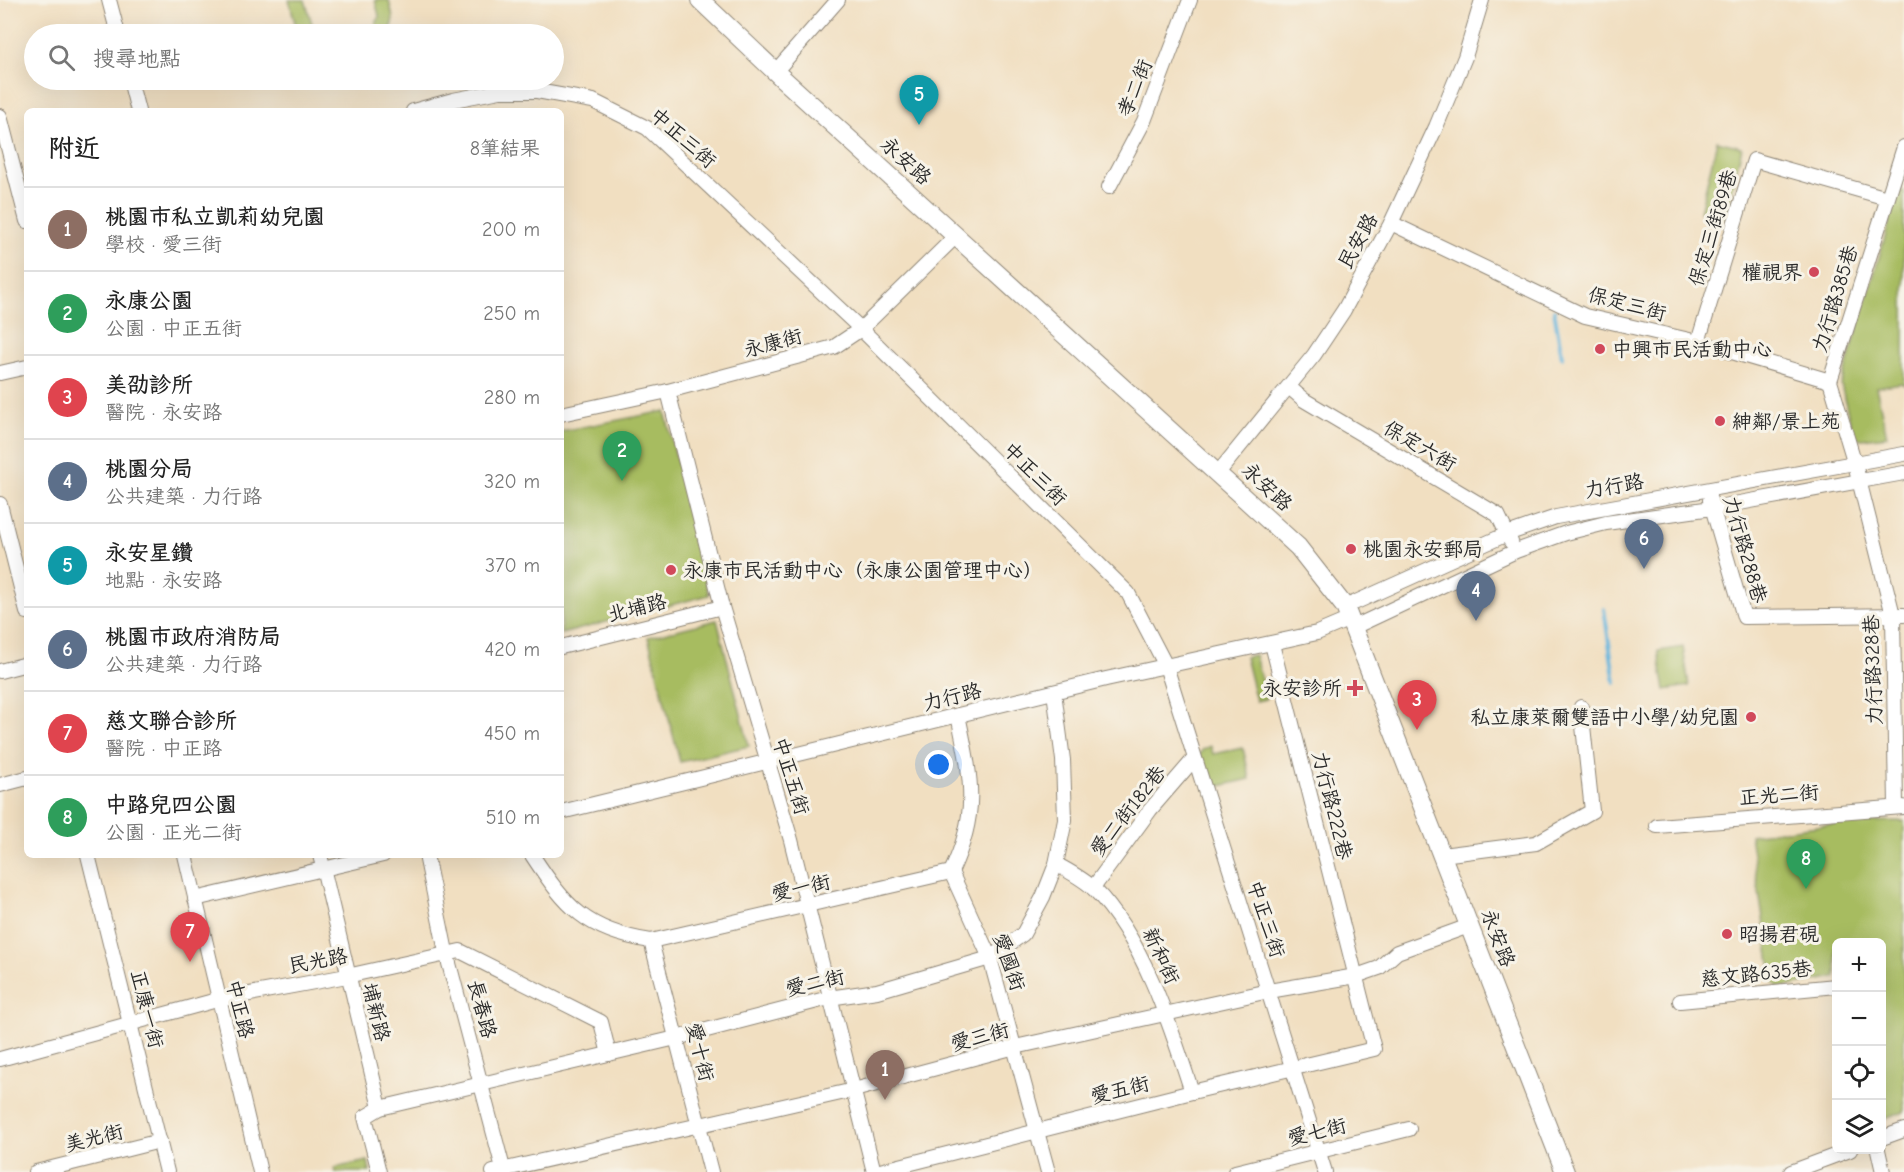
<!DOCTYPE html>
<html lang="zh-TW">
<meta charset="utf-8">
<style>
body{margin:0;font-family:"Comic Neue","LXGW WenKai TC",sans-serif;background:#f2f2f2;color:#222}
.controls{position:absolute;right:18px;bottom:18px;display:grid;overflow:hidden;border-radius:9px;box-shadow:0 6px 24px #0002}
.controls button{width:54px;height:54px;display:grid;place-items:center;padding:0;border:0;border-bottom:2px solid #e0e0e0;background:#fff;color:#222;font:30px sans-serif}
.you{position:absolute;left:939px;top:765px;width:21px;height:21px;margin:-15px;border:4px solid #fff;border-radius:50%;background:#1a73e8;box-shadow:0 0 0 9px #1a73e833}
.badge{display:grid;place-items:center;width:39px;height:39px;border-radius:50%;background:#0b8043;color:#fff;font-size:20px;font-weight:700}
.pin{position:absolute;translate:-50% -50px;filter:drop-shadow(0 2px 3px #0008)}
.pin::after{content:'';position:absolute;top:32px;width:21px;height:18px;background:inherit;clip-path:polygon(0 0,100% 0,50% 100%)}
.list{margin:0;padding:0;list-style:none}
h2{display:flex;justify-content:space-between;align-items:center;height:78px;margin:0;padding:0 24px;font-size:26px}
h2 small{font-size:20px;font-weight:400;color:#767676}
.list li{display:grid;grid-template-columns:39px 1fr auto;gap:18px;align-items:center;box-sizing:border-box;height:84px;padding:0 24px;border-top:2px solid #e0e0e0}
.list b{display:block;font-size:22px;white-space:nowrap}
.list p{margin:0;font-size:20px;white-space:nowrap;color:#767676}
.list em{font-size:20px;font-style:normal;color:#767676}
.icon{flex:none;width:33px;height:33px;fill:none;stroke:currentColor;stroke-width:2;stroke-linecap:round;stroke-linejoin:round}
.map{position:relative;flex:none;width:1904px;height:1172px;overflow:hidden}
.search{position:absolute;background:#fff;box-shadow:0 6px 24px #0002;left:24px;top:24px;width:540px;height:66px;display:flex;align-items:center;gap:15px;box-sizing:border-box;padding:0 21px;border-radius:33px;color:#767676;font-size:22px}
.panel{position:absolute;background:#fff;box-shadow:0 6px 24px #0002;left:24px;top:108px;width:540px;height:750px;border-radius:9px}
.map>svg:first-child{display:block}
.green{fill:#a7bc61;stroke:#697446;stroke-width:1.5}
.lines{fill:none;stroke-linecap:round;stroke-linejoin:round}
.stream{stroke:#60b4dc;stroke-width:4}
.minor-casing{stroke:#8e8576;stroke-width:16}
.major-casing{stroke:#8e8576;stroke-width:20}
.minor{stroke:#fff;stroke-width:14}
.major{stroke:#fff;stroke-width:18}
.poi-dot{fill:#d1495b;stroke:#f7f3e8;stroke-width:2}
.labels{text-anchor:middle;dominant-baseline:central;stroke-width:6;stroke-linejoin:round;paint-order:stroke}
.street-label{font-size:20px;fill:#2b2b2b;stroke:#f7f3e8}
.poi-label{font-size:20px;fill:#2b2b2b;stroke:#f7f3e8;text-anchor:start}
</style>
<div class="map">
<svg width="1904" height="1172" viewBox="0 0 1904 1172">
<rect width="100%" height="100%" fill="#f7f3e8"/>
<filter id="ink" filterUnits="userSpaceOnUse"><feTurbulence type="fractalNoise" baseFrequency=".0167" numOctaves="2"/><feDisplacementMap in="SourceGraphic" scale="12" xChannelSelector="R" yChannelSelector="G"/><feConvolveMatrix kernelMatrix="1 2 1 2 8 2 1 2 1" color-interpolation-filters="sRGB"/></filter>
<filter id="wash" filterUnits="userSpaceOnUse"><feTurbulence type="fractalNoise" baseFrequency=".008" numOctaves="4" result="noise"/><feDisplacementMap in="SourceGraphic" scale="24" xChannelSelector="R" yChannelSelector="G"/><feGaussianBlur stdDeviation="1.35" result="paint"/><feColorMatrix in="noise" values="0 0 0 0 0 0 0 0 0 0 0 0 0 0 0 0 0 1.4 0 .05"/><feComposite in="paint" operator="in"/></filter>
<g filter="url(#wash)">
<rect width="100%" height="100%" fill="#f1dfc1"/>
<g class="green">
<polygon points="289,0 305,0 315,34 298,34"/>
<polygon points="375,0 389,0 393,18 390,34 373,34 379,16"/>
<polygon points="1717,141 1742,147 1725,217 1700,212"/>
<polygon points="1899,190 1904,191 1904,385 1901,383 1876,387 1887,436 1862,439 1854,437 1841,385"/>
<polygon points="665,411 709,595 561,634 561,431"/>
<polygon points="717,620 749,746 680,762 648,637"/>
<polygon points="1683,647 1689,686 1665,690 1658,651"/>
<polygon points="1255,655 1266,699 1256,701 1245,657"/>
<polygon points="1211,746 1213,754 1243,748 1250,779 1207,789 1197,758 1203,749"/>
<polygon points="1904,821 1904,1112 1885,1119 1882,1117 1882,942 1836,942 1836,977 1779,988 1773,982 1750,835 1848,822"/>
<polygon points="368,1161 370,1172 335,1172 334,1168"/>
</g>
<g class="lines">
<g class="stream">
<polyline points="1554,310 1562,357"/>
<polyline points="1604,609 1615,683"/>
</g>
</g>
</g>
<g filter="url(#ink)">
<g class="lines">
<g class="minor-casing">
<g id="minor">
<polyline points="109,0 118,34"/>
<polyline points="775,72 838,0"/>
<polyline points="130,80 138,111"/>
<polyline points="413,111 453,100 500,91 537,91 593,101 647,128 861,329 1128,593 1166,666 1325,1172"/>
<polyline points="0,116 27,221"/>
<polyline points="1109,187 1144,121 1190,0"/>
<polyline points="1391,223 1585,316 1698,342 1830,381"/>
<polyline points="1698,342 1754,160 1887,198"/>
<polyline points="0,373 27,367"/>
<polyline points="1289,387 1304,400 1498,515 1511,542"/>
<polyline points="668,391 722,607 791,840 874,1172"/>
<polyline points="561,414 668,391 834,347 861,329 956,236"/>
<polyline points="1218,473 1314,355 1344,310 1391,223 1436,127 1465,57 1482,0"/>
<polyline points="1710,500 1744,617 1904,615"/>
<polyline points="0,504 27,612"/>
<polyline points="1345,607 1507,534 1556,517 1904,454"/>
<polyline points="1354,627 1516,551 1566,533 1606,523 1712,508 1904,473"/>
<polyline points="561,647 722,607"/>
<polyline points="0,671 27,664"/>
<polyline points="0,785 27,778"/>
<polyline points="1896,807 1893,615 1855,464 1830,381 1904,147"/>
<polyline points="561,812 1106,679 1317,633 1350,619"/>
<polyline points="1657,826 1903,807"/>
<polyline points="88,855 167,1172"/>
<polyline points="185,855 260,1172"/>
<polyline points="320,855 380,1108"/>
<polyline points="426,855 446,952 504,1172"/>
<path d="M532,855C566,907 586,931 651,941L951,872C980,811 971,778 958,715"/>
<polyline points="1442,855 1536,843 1592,811 1581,707"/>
<path d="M1056,864C1068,871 1084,879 1094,889C1143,938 1171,1027 1192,1092"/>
<polyline points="951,872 990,958 1048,1172"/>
<polyline points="1093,888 1150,810 1194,759"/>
<polyline points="195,899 383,855"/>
<polyline points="651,941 711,1172"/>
<polyline points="1680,1001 1836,986"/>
<polyline points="0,1059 217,1000 347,976 460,951 601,1022 609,1054"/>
<polyline points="1882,1138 1904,1130"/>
<polyline points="1878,1150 1883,1172"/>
<polyline points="36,1172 160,1141"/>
<polyline points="379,1172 365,1117 380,1108 676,1038 829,998 877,991 990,958 1023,934 1043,897 1056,864 1065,820 1063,760 1054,692"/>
<polyline points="493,1172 854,1090 1015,1047 1269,991 1356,976 1379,968 1397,952 1469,926"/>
<polyline points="876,1172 1192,1092 1374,1049 1272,644"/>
<polyline points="1235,1172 1409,1129"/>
<polyline points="1791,1172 1850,1150"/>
</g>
</g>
<g class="major-casing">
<polyline id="major" points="700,0 782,78 1298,547 1345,607 1565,1172"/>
</g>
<use href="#minor" class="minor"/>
<use href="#major" class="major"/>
</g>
</g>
<g class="poi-dot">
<circle cx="1814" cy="272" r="6"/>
<circle cx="1600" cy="349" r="6"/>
<circle cx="1720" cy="421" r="6"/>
<circle cx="1351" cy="549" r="6"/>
<circle cx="671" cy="570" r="6"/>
<path d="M1352 679h6v6h6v6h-6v6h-6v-6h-6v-6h6z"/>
<circle cx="1751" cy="717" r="6"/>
<circle cx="1727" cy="934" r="6"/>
</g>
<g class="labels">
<g class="street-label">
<text transform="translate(1135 88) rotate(-68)">孝二街</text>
<text transform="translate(683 138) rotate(41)">中正三街</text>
<text transform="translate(906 161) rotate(42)">永安路</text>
<text transform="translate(1713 228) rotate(-73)">保定三街89巷</text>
<text transform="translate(1358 241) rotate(-61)">民安路</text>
<text transform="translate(1835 299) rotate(-73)">力行路385巷</text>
<text transform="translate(1627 304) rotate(15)">保定三街</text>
<text transform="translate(773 343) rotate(-15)">永康街</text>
<text transform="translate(1420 446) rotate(30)">保定六街</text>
<text transform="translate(1035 474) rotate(45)">中正三街</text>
<text transform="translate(1614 486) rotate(-10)">力行路</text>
<text transform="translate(1267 487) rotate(43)">永安路</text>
<text transform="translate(1745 549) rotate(74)">力行路288巷</text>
<text transform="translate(637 608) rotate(-14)">北埔路</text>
<text transform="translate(1873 670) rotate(-92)">力行路328巷</text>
<text transform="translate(952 697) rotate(-14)">力行路</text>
<text transform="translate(791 776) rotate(73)">中正五街</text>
<text transform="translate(1779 795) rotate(-4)">正光二街</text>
<text transform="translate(1332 805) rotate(76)">力行路222巷</text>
<text transform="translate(1128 811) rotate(-52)">愛二街182巷</text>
<text transform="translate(801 888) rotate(-13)">愛一街</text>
<text transform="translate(1266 919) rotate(72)">中正三街</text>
<text transform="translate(1498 938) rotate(69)">永安路</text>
<text transform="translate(1161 956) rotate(65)">新和街</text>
<text transform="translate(318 961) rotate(-11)">民光路</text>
<text transform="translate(1009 962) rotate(71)">愛國街</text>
<text transform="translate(1756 974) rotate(-6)">慈文路635巷</text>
<text transform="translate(815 983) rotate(-13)">愛二街</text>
<text transform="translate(147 1009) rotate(76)">正康一街</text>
<text transform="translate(240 1009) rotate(76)">中正路</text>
<text transform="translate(482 1009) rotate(75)">長春路</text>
<text transform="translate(376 1012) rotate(76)">埔新路</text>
<text transform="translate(980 1037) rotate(-15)">愛三街</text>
<text transform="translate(700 1052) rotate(76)">愛十街</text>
<text transform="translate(1120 1090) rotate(-14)">愛五街</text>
<text transform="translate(1317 1132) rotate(-14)">愛七街</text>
<text transform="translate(94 1138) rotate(-14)">美光街</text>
</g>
<g class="poi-label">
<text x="1802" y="272" text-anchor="end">權視界</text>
<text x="1612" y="349">中興市民活動中心</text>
<text x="1732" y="421">紳鄰/景上苑</text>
<text x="1363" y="549">桃園永安郵局</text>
<text x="683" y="570">永康市民活動中心（永康公園管理中心）</text>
<text x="1342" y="688" text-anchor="end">永安診所</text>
<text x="1739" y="717" text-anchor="end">私立康萊爾雙語中小學/幼兒園</text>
<text x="1739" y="934">昭揚君硯</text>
</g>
</g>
</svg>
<div class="controls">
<button>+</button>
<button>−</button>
<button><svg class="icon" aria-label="locate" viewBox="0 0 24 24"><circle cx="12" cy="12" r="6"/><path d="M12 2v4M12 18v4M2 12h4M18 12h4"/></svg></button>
<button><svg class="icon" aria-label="layers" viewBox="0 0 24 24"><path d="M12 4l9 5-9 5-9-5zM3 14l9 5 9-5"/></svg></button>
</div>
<div class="you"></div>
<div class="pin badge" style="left:885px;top:1100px;background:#8d6e63">1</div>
<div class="pin badge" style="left:622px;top:481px;background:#2e9e5b">2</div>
<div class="pin badge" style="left:1417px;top:730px;background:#e0444e">3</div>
<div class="pin badge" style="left:1476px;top:621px;background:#5c6f8a">4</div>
<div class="pin badge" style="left:919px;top:125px;background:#0f9aa8">5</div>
<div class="pin badge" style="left:1644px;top:569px;background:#5c6f8a">6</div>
<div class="pin badge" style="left:190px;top:962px;background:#e0444e">7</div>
<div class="pin badge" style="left:1806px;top:889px;background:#2e9e5b">8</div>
<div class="search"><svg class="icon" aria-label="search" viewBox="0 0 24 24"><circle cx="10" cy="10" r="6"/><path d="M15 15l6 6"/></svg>搜尋地點</div>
<section class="panel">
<h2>附近<small>8筆結果</small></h2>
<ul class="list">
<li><span class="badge" style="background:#8d6e63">1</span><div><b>桃園市私立凱莉幼兒園</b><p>學校 · 愛三街</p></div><em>200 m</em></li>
<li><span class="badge" style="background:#2e9e5b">2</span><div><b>永康公園</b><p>公園 · 中正五街</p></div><em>250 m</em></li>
<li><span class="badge" style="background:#e0444e">3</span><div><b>美劭診所</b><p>醫院 · 永安路</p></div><em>280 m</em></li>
<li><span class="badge" style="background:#5c6f8a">4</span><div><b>桃園分局</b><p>公共建築 · 力行路</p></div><em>320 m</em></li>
<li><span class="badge" style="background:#0f9aa8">5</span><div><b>永安星鑽</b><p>地點 · 永安路</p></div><em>370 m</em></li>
<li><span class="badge" style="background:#5c6f8a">6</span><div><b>桃園市政府消防局</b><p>公共建築 · 力行路</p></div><em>420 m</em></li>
<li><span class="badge" style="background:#e0444e">7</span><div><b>慈文聯合診所</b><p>醫院 · 中正路</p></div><em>450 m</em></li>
<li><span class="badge" style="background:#2e9e5b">8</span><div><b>中路兒四公園</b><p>公園 · 正光二街</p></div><em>510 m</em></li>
</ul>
</section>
</div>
